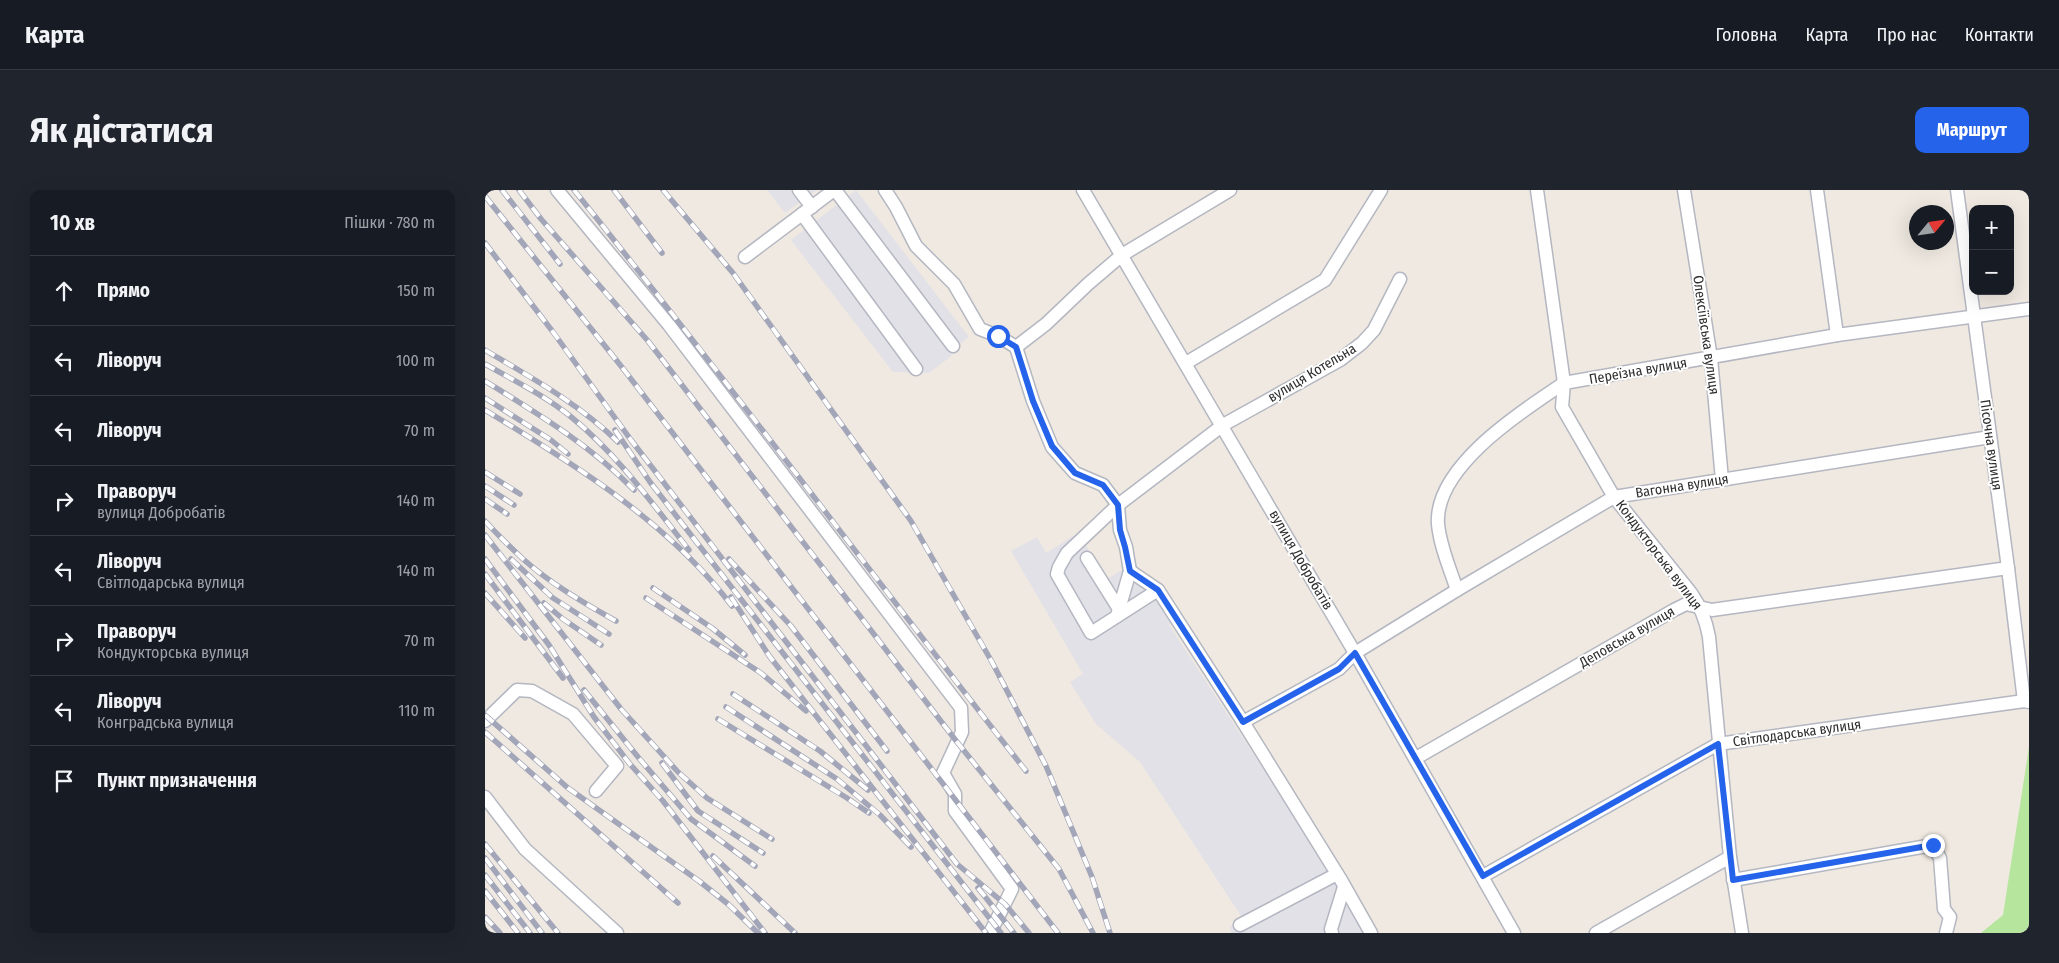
<!DOCTYPE html>
<html lang="uk">
<meta charset="utf-8">
<style>
body{margin:0;font-family:"Fira Sans Condensed",sans-serif;background:#20242c;color:#f1f3f6}
.controls{position:absolute;right:15px;top:15px;display:grid;overflow:hidden;border-radius:10px;box-shadow:0 5px 20px #0002}
.controls button{width:45px;height:45px;display:grid;place-items:center;padding:0;border:0;border-bottom:1px solid #363941;background:#171b24;color:#f1f3f6;font:25px sans-serif}
.compass{position:absolute;left:1424px;top:15px;width:45px;height:45px;border-radius:50%;background:#171b24;box-shadow:0 5px 20px #0002;rotate:61deg}
.stop{position:absolute;width:15px;height:15px;margin:-11px;border:4px solid #2563eb;border-radius:50%;background:#fff}
.stop.end{background:#2563eb;border-color:#fff;box-shadow:0 1px 5px #0008}
.list{margin:0;padding:0;list-style:none}
h2{display:flex;justify-content:space-between;align-items:center;height:65px;margin:0;padding:0 20px;font-size:21px}
h2 small{font-size:16px;font-weight:400;color:#9ea1a6}
.list li{display:grid;grid-template-columns:32px 1fr auto;gap:15px;align-items:center;box-sizing:border-box;height:70px;padding:0 20px;border-top:1px solid #363941}
.list b{display:block;font-size:19px;white-space:nowrap}
.list p{margin:0;font-size:16px;white-space:nowrap;color:#9ea1a6}
.list em{font-size:16px;font-style:normal;color:#9ea1a6}
.icon{flex:none;width:28px;height:28px;fill:none;stroke:currentColor;stroke-width:2;stroke-linecap:round;stroke-linejoin:round}
.map{position:relative;flex:none;width:1544px;height:743px;overflow:hidden;border-radius:10px}
header{display:flex;align-items:center;gap:30px;box-sizing:border-box;height:70px;padding:0 25px;background:#171b24;border-bottom:1px solid #363941}
header strong{font-size:24px}
nav{display:flex;gap:28px;margin-inline-start:auto;font-size:18px}
.intro{display:flex;align-items:center;justify-content:space-between;box-sizing:border-box;height:120px;padding:0 30px}
h1{margin:0;font-size:35px}
.button{padding:12px 22px;border-radius:10px;background:#2563eb;color:#fff;font-size:18px;font-weight:700}
main{display:flex;gap:30px;padding:0 30px}
aside{flex:1;background:#171b24;border-radius:10px;box-shadow:0 5px 20px #0002}
.map>svg:first-child{display:block}
.industrial{fill:#e3e1e8}
.green{fill:#b6e59e}
.lines{fill:none;stroke-linecap:round;stroke-linejoin:round}
.minor-casing{stroke:#b4b7c1;stroke-width:15}
.minor{stroke:#fff;stroke-width:12}
.rail-casing{stroke:#a3a6b8;stroke-width:5.5}
.rail{stroke:#fff;stroke-width:4;stroke-dasharray:11;stroke-linecap:butt}
.route{stroke:#2563eb;stroke-width:6}
.labels{text-anchor:middle;dominant-baseline:central;stroke-width:4;stroke-linejoin:round;paint-order:stroke}
.street-label{font-size:14px;fill:#2e2e2e;stroke:#fff}
</style>
<header>
<strong>Карта</strong>
<nav><a>Головна</a><a>Карта</a><a>Про нас</a><a>Контакти</a></nav>
</header>
<div class="intro"><h1>Як дістатися</h1><a class="button">Маршрут</a></div>
<main>
<aside>
<h2>10 хв<small>Пішки · 780 m</small></h2>
<ul class="list">
<li><svg class="icon" aria-label="ahead" viewBox="0 0 24 24"><path d="M12 20V5M6 11l6-6 6 6"/></svg><div><b>Прямо</b></div><em>150 m</em></li>
<li><svg class="icon" aria-label="left" viewBox="0 0 24 24"><path d="M17 20v-9H6M10 6l-5 5 5 5"/></svg><div><b>Ліворуч</b></div><em>100 m</em></li>
<li><svg class="icon" aria-label="left" viewBox="0 0 24 24"><path d="M17 20v-9H6M10 6l-5 5 5 5"/></svg><div><b>Ліворуч</b></div><em>70 m</em></li>
<li><svg class="icon" aria-label="right" viewBox="0 0 24 24"><path d="M7 20v-9h11M14 6l5 5-5 5"/></svg><div><b>Праворуч</b><p>вулиця Добробатів</p></div><em>140 m</em></li>
<li><svg class="icon" aria-label="left" viewBox="0 0 24 24"><path d="M17 20v-9H6M10 6l-5 5 5 5"/></svg><div><b>Ліворуч</b><p>Світлодарська вулиця</p></div><em>140 m</em></li>
<li><svg class="icon" aria-label="right" viewBox="0 0 24 24"><path d="M7 20v-9h11M14 6l5 5-5 5"/></svg><div><b>Праворуч</b><p>Кондукторська вулиця</p></div><em>70 m</em></li>
<li><svg class="icon" aria-label="left" viewBox="0 0 24 24"><path d="M17 20v-9H6M10 6l-5 5 5 5"/></svg><div><b>Ліворуч</b><p>Конградська вулиця</p></div><em>110 m</em></li>
<li><svg class="icon" aria-label="arrive" viewBox="0 0 24 24"><path d="M6 21V4h12l-3 4 3 4H6"/></svg><div><b>Пункт призначення</b></div></li>
</ul>
</aside>
<div class="map">
<svg width="1544" height="743" viewBox="0 0 1544 743">
<rect width="100%" height="100%" fill="#efe9e1"/>
<g class="industrial">
<polygon points="282,0 332,0 300,23"/>
<polygon points="371,0 484,147 473,155 465,167 444,183 408,182 306,50"/>
<polygon points="593,343 622,389 650,372 687,432 684,435 845,681 891,743 746,743 745,737 758,729 655,572 611,534 585,492 598,484 526,361 552,347 561,363"/>
</g>
<polygon class="green" points="1544,557 1544,743 1496,743 1518,725"/>
<g class="lines">
<g class="minor-casing">
<g id="minor">
<polyline points="72,0 184,135 476,518 477,542 458,583 470,604 470,621 527,699 505,743"/>
<polyline points="314,0 327,17"/>
<polyline points="350,0 468,156"/>
<polyline points="400,0 411,17 431,56 469,94 495,139 513,146 531,157"/>
<polyline points="598,0 870,463 1029,743"/>
<path d="M1052,0L1079,193L1077,217L1129,307L1206,403C1216,417 1221,430 1224,447L1245,667L1257,743"/>
<polyline points="1199,0 1226,168 1237,290"/>
<polyline points="1332,0 1352,145"/>
<polyline points="1472,0 1523,378 1539,511"/>
<polyline points="317,24 431,179"/>
<polyline points="260,67 349,0"/>
<polyline points="531,157 548,211 567,257 590,283 618,295 633,315 635,340 641,357 645,381 632,426"/>
<polyline points="531,157 561,134 603,94 637,65 745,0"/>
<polyline points="701,173 840,90 896,0"/>
<polyline points="602,368 634,419"/>
<polyline points="645,381 673,400 758,532 856,690 886,743"/>
<polyline points="673,400 606,443 572,384 574,377 582,363 633,315 738,235 855,170 877,153 889,140 915,89"/>
<path d="M972,400C965,379 955,356 953,334C949,277 1037,221 1079,193L1352,145L1544,119"/>
<polyline points="0,531 32,500 47,501 88,524 132,576 111,601"/>
<polyline points="758,532 854,479 870,463 972,400 1129,307 1505,247"/>
<polyline points="931,568 1189,420 1201,414 1227,420 1241,418 1523,378"/>
<polyline points="0,607 40,659 132,743"/>
<polyline points="998,686 1233,554 1539,511 1544,512"/>
<polyline points="1248,690 1448,655 1455,668 1459,719 1465,727 1461,743"/>
<polyline points="755,735 852,684"/>
<polyline points="847,743 846,739 859,697"/>
<polyline points="1111,743 1245,667"/>
</g>
</g>
<use href="#minor" class="minor"/>
<g class="rail-casing">
<g id="rail">
<polyline points="17,0 75,74"/>
<polyline points="34,0 56,29 163,151 472,552 574,679 608,743"/>
<path d="M89,0C243,191 389,388 541,581"/>
<polyline points="129,0 177,63"/>
<polyline points="178,0 248,83 426,331 507,472 561,576 607,687 625,743"/>
<polyline points="0,6 136,176 573,743"/>
<polyline points="0,53 68,142 146,250 472,674 520,714 544,743"/>
<path d="M0,160C47,188 94,214 133,252"/>
<path d="M0,174C28,190 59,205 85,226C132,264 167,313 204,360"/>
<path d="M0,191C53,224 105,255 149,300"/>
<polyline points="0,208 66,250 83,264"/>
<path d="M0,220C89,274 183,332 247,416"/>
<polyline points="130,240 165,292 213,354 516,743"/>
<polyline points="0,282 35,304"/>
<polyline points="0,296 29,315"/>
<polyline points="0,309 22,324"/>
<path d="M0,331C12,344 25,357 38,369C66,394 99,413 131,431"/>
<polyline points="0,345 136,519 193,582 222,608 287,649"/>
<polyline points="0,369 64,455 109,527 144,573 178,611 280,743"/>
<polyline points="26,369 68,408 124,444"/>
<polyline points="244,369 306,436 402,561"/>
<polyline points="0,384 78,488"/>
<polyline points="168,398 227,438 260,465"/>
<polyline points="0,403 40,448"/>
<polyline points="246,407 285,467 501,743"/>
<polyline points="161,408 276,483 321,521"/>
<polyline points="59,413 78,429 116,455"/>
<polyline points="99,500 153,567 206,629 270,676"/>
<polyline points="248,504 335,561 383,600"/>
<polyline points="241,517 352,589 395,625 426,657"/>
<polyline points="0,525 83,598 214,691 243,714 273,743"/>
<polyline points="233,529 362,608 384,623"/>
<polyline points="0,542 193,713"/>
<polyline points="177,573 213,621 278,663"/>
<polyline points="0,654 73,743"/>
<polyline points="228,666 310,743"/>
<polyline points="0,668 57,743"/>
<polyline points="0,685 45,743"/>
<polyline points="493,698 529,743"/>
<polyline points="0,701 33,743"/>
<polyline points="0,727 15,743"/>
<polyline points="0,740 3,743"/>
</g>
</g>
<use href="#rail" class="rail"/>
</g>
<g class="lines">
<polyline class="route" points="513,146 531,157 548,211 567,256 590,283 618,295 633,315 635,340 640,357 645,381 673,400 758,532 854,479 870,463 998,686 1233,554 1248,690 1448,655"/>
</g>
<g class="labels">
<g class="street-label">
<text transform="translate(1221 145) rotate(82)">Олексіївська вулиця</text>
<text transform="translate(1153 181) rotate(-10)">Переїзна вулиця</text>
<text transform="translate(827 183) rotate(-31)">вулиця Котельна</text>
<text transform="translate(1506 255) rotate(82)">Пісочна вулиця</text>
<text transform="translate(1197 296) rotate(-9)">Вагонна вулиця</text>
<text transform="translate(1174 365) rotate(53)">Кондукторська вулиця</text>
<text transform="translate(816 370) rotate(60)">вулиця Добробатів</text>
<text transform="translate(1142 447) rotate(-30)">Деповська вулиця</text>
<text transform="translate(1312 543) rotate(-8)">Світлодарська вулиця</text>
</g>
</g>
</svg>
<div class="controls">
<button>+</button>
<button>−</button>
</div>
<svg class="compass" viewBox="-18 -18 36 36"><path d="M0-13l5 13h-10z" fill="#e53935"/><path d="M0 13l5-13h-10z" fill="#9ea1a6"/></svg>
<div class="stop" style="left:513px;top:146px"></div>
<div class="stop end" style="left:1448px;top:655px"></div>
</div>
</main>
